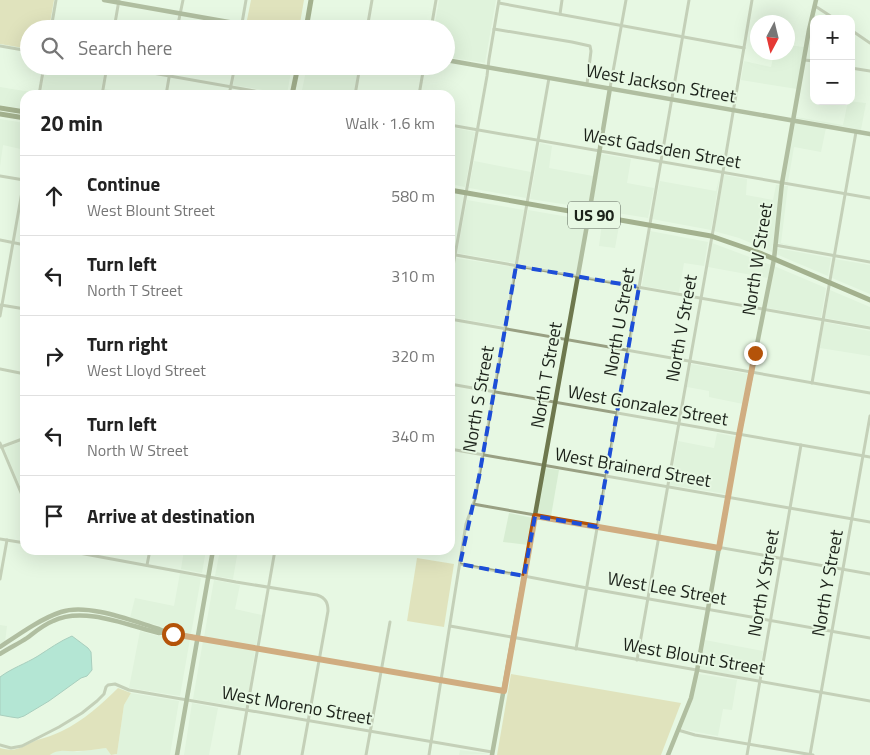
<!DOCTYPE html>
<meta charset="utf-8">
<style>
body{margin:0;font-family:"Titillium Web",sans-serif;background:#f2f2f2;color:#222}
.controls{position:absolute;right:15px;top:15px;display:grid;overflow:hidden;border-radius:10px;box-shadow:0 5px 20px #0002}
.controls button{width:45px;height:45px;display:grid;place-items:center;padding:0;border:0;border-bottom:1px solid #e0e0e0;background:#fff;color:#222;font:25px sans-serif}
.compass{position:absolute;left:750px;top:15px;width:45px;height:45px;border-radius:50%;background:#fff;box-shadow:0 5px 20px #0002;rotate:187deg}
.stop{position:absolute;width:15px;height:15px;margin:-11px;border:4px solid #b45309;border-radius:50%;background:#fff}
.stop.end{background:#b45309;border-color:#fff;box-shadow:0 1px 5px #0008}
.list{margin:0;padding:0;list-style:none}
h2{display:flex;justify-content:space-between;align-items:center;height:65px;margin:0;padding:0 20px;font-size:21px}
h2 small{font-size:16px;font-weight:400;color:#767676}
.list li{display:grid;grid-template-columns:32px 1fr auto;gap:15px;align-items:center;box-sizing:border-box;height:80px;padding:0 20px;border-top:1px solid #e0e0e0}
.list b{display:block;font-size:19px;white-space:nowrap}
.list p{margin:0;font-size:16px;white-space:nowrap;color:#767676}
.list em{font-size:16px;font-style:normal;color:#767676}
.icon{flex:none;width:28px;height:28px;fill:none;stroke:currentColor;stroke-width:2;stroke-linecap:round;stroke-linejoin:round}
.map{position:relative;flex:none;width:870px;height:755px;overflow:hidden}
.search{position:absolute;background:#fff;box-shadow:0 5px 20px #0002;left:20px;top:20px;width:435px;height:55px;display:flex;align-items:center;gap:12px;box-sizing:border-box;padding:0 18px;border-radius:28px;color:#767676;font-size:19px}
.panel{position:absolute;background:#fff;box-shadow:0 5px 20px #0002;left:20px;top:90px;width:435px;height:465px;border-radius:15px}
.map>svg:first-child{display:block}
.built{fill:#d7edd2}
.green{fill:#d7cb8f}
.water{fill:#77d1c1;stroke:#5c9c8f}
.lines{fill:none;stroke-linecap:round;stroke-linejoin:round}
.street{stroke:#99a083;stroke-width:3}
.secondary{stroke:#6e784e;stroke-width:4.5}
.primary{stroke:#515b27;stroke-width:5}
.route{stroke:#b45309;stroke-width:6}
.marked{fill:none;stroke:#1d4ed8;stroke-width:4;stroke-dasharray:10 6;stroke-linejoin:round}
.labels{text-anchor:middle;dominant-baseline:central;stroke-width:4;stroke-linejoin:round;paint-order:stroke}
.shield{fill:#e7f8e3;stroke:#596256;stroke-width:1}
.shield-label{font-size:16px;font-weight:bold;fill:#1c221a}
.street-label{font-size:18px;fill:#1c221a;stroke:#e7f8e3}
</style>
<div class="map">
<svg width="870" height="755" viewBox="0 0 870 755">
<rect width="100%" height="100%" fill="#e7f8e3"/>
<g class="built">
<polygon points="439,0 496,0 485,63 446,57 446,29 434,29"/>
<polygon points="788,45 804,47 797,89 741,80 744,61 771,67 774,53 788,52"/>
<polygon points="46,66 105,67 100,95 41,95"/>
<polygon points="237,66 292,66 287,94 233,85"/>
<polygon points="307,66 358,66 354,95 301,95"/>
<polygon points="0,87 37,93 37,95 25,95 25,109 0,105"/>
<polygon points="105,89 142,95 104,95"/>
<polygon points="848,101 866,103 861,130 796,118 796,117 843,125"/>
<polygon points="0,119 25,123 25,150 3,145 0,167"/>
<polygon points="795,123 826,128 821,152 794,147 788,182 785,181"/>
<polygon points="450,127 475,132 465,187 450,184"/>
<polygon points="540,143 552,146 549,168 593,176 588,208 530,199"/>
<polygon points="601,154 631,159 627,183 654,188 648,218 592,209"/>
<polygon points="474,161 531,172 526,198 469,188"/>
<polygon points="720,175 711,230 652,219 660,181 716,191"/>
<polygon points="724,175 747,179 746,195 773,200 776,185 780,185 772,252 739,238 714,231"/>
<polygon points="784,186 788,186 781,243 832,254 777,243"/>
<polygon points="467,200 524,210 515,263 457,253"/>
<polygon points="528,210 586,220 576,274 518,264"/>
<polygon points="602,223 619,226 615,248 599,246"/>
<polygon points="650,231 708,242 704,266 684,263 679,292 642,286"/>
<polygon points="712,243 771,265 768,278 708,267"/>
<polygon points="776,248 831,258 828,276 776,254"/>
<polygon points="456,258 514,267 503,326 450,317 450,295"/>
<polygon points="835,259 870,265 870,294 832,278"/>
<polygon points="774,266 826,288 821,317 767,308"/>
<polygon points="830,290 870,307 870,326 825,318"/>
<polygon points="824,322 870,331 870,356 820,348"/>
<polygon points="691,364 749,374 743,404 709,397 709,391 687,387"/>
<polygon points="717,433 737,437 726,494 670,485 678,441 714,448"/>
<polygon points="25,440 25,484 20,486 4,448"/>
<polygon points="545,468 559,470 551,516 537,514"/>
<polygon points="509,513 533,518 528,545 503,542"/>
<polygon points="184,550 206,550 202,573 181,569"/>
<polygon points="220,550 238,550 233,579 215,576"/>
<polygon points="180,573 201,578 191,634 166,630 160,626 130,618 135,598 174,606"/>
<polygon points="214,580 240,585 235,609 262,615 256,646 204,637"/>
<polygon points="0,625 7,626 5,642 0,645"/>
<polygon points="140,631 158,636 167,635 190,639 180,696 129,688"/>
<polygon points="705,640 763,651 758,680 700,669"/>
<polygon points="203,641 255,651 246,708 193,699"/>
<polygon points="699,674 737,680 732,710 723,709 718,736 681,729 693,699"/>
<polygon points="131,693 179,701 170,755 115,755 117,754 124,705"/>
<polygon points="192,703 218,708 209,755 184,755"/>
<polygon points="106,748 111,755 50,755 55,752 63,749 76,752"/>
<polygon points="460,750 490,754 459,755"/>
</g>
<g class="green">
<polygon points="0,0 54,0 49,29 29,29 29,49 0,44"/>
<polygon points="251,0 304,0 299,29 247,20"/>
<polygon points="417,558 454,564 444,627 407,621"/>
<polygon points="511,674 681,703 661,755 497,755"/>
<path d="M118,688L131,693L124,705L117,754L111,755L106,748C96,749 87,751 77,751C67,752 60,748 50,755H0V748C18,753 22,746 37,740C45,738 54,735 62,731C83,721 102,704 118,688Z"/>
</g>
<path class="water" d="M72,636L88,648L91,652L92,670L87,676L81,678L49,701L24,716L18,718L11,717L0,715V677C12,668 25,664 38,656C49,649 60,641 72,636Z"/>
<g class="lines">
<g class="street">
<polyline points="499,3 744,48"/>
<polyline points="815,6 835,19"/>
<polyline points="560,14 562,0"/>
<polyline points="51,29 56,0"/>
<polyline points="114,29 119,0"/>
<polyline points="177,29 183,0"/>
<polyline points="241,29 246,0"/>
<polyline points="367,29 372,0"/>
<polyline points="431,29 436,0"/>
<polyline points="494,29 572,42 590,46 591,51 587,84"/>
<polyline points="851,30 870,43"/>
<polyline points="0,46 29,51"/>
<polyline points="804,60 814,61"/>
<polyline points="113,66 277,95"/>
<polyline points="851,68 870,71"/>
<polyline points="610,88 626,0"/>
<polyline points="39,95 44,66"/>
<polyline points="102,95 107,66"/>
<polyline points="166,95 171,66"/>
<polyline points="229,95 235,66"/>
<polyline points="355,95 360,66"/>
<polyline points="419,95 424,66"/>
<polyline points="450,125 870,198"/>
<polyline points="0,176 24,180"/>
<polyline points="0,240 25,245"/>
<polyline points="775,245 870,262"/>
<polyline points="450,254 870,328"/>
<polyline points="450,283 487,76 489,59 499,0"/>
<polyline points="1,305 25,309"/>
<polyline points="0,316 25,175"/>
<polyline points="450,319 870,393"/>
<polyline points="0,369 25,374"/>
<polyline points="812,383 856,132"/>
<polyline points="450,384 870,457"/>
<polyline points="0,443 22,495 25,506"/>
<polyline points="1,447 25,438"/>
<polyline points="450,449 870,522"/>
<polyline points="473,504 870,574"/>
<polyline points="0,539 25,543"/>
<polyline points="23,543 25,531"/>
<path d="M63,550L236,582L317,595C326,598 328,603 328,611L302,755"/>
<polyline points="460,564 587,588 870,638"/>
<polyline points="147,565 150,550"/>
<polyline points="0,579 7,540"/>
<polyline points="450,626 870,701"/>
<polyline points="197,638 503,691"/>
<polyline points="576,649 689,0"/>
<polyline points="637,660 714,225 752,0"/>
<polyline points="678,730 695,735 813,755"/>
<polyline points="0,745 11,748 22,746 59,727 82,713 97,701 104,694 106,687 108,685 115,684 129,690 492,752"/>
<polyline points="239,755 275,550"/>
<polyline points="366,755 390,622"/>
<polyline points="429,755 466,524 475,499 479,477 549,78"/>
<polyline points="747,755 801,445"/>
<polyline points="810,755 870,416"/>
</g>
<g class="secondary">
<polyline points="104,0 268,29"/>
<polyline points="446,60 870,134"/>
<path d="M0,647C18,635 40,619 61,612C88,603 132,621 159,629L166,632"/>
<path d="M0,654C9,648 18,644 27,638C35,632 43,625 53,621C83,606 127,625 159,633L166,632L197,638"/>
<polyline points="177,755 213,550"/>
<polyline points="492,755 589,214 610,88"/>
<polyline points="668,755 691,698 697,671 739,435 774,259 782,183 809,30 816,0"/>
</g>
<g class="primary">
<polyline points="306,29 311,0"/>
<polyline points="292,95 298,66"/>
<polyline points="0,108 25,112"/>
<polyline points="0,114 25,118"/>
<polyline points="450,190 711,236 760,253 870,300"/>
</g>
</g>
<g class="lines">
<polyline class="route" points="173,634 504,691 535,516 719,548 739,435 755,353"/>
</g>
<path d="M0 0H870V755H0ZM516,266L639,287L597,527L535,516L524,576L460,564L479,477Z" fill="#e7f8e3" fill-opacity=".55" fill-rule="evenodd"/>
<path class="marked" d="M516,266L639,287L597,527L535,516L524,576L460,564L479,477Z"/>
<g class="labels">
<rect class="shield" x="568" y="201.5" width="52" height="27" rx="4"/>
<g class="shield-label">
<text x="594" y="215">US 90</text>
</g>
<g class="street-label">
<text transform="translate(661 83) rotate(10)">West Jackson Street</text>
<text transform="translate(662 148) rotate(10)">West Gadsden Street</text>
<text transform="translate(757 259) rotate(-81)">North W Street</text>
<text transform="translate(619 322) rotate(-80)">North U Street</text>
<text transform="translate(681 328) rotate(-80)">North V Street</text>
<text transform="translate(546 375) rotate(-80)">North T Street</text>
<text transform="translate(478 399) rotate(-80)">North S Street</text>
<text transform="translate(648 405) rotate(10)">West Gonzalez Street</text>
<text transform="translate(633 467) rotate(10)">West Brainerd Street</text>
<text transform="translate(763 583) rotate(-80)">North X Street</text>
<text transform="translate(827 583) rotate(-80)">North Y Street</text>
<text transform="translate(667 588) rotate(10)">West Lee Street</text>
<text transform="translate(694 656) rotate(10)">West Blount Street</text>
<text transform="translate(297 705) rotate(10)">West Moreno Street</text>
</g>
</g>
</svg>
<div class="controls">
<button>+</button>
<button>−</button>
</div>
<svg class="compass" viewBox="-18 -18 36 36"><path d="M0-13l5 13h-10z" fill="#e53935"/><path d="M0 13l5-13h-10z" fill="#767676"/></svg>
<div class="stop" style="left:173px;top:634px"></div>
<div class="stop end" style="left:755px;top:353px"></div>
<div class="search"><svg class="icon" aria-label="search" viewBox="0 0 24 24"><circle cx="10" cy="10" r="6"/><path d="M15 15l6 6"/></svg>Search here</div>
<section class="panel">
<h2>20 min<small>Walk · 1.6 km</small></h2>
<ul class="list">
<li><svg class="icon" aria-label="ahead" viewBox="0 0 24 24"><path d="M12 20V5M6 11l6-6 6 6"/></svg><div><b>Continue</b><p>West Blount Street</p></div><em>580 m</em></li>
<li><svg class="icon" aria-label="left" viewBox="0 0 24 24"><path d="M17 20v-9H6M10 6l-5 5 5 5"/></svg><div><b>Turn left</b><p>North T Street</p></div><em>310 m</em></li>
<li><svg class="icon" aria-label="right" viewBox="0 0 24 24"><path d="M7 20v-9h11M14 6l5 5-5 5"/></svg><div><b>Turn right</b><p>West Lloyd Street</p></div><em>320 m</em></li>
<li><svg class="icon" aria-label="left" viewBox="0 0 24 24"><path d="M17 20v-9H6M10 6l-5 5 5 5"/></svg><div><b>Turn left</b><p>North W Street</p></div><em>340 m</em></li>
<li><svg class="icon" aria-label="arrive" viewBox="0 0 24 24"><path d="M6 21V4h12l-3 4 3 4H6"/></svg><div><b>Arrive at destination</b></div></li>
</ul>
</section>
</div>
